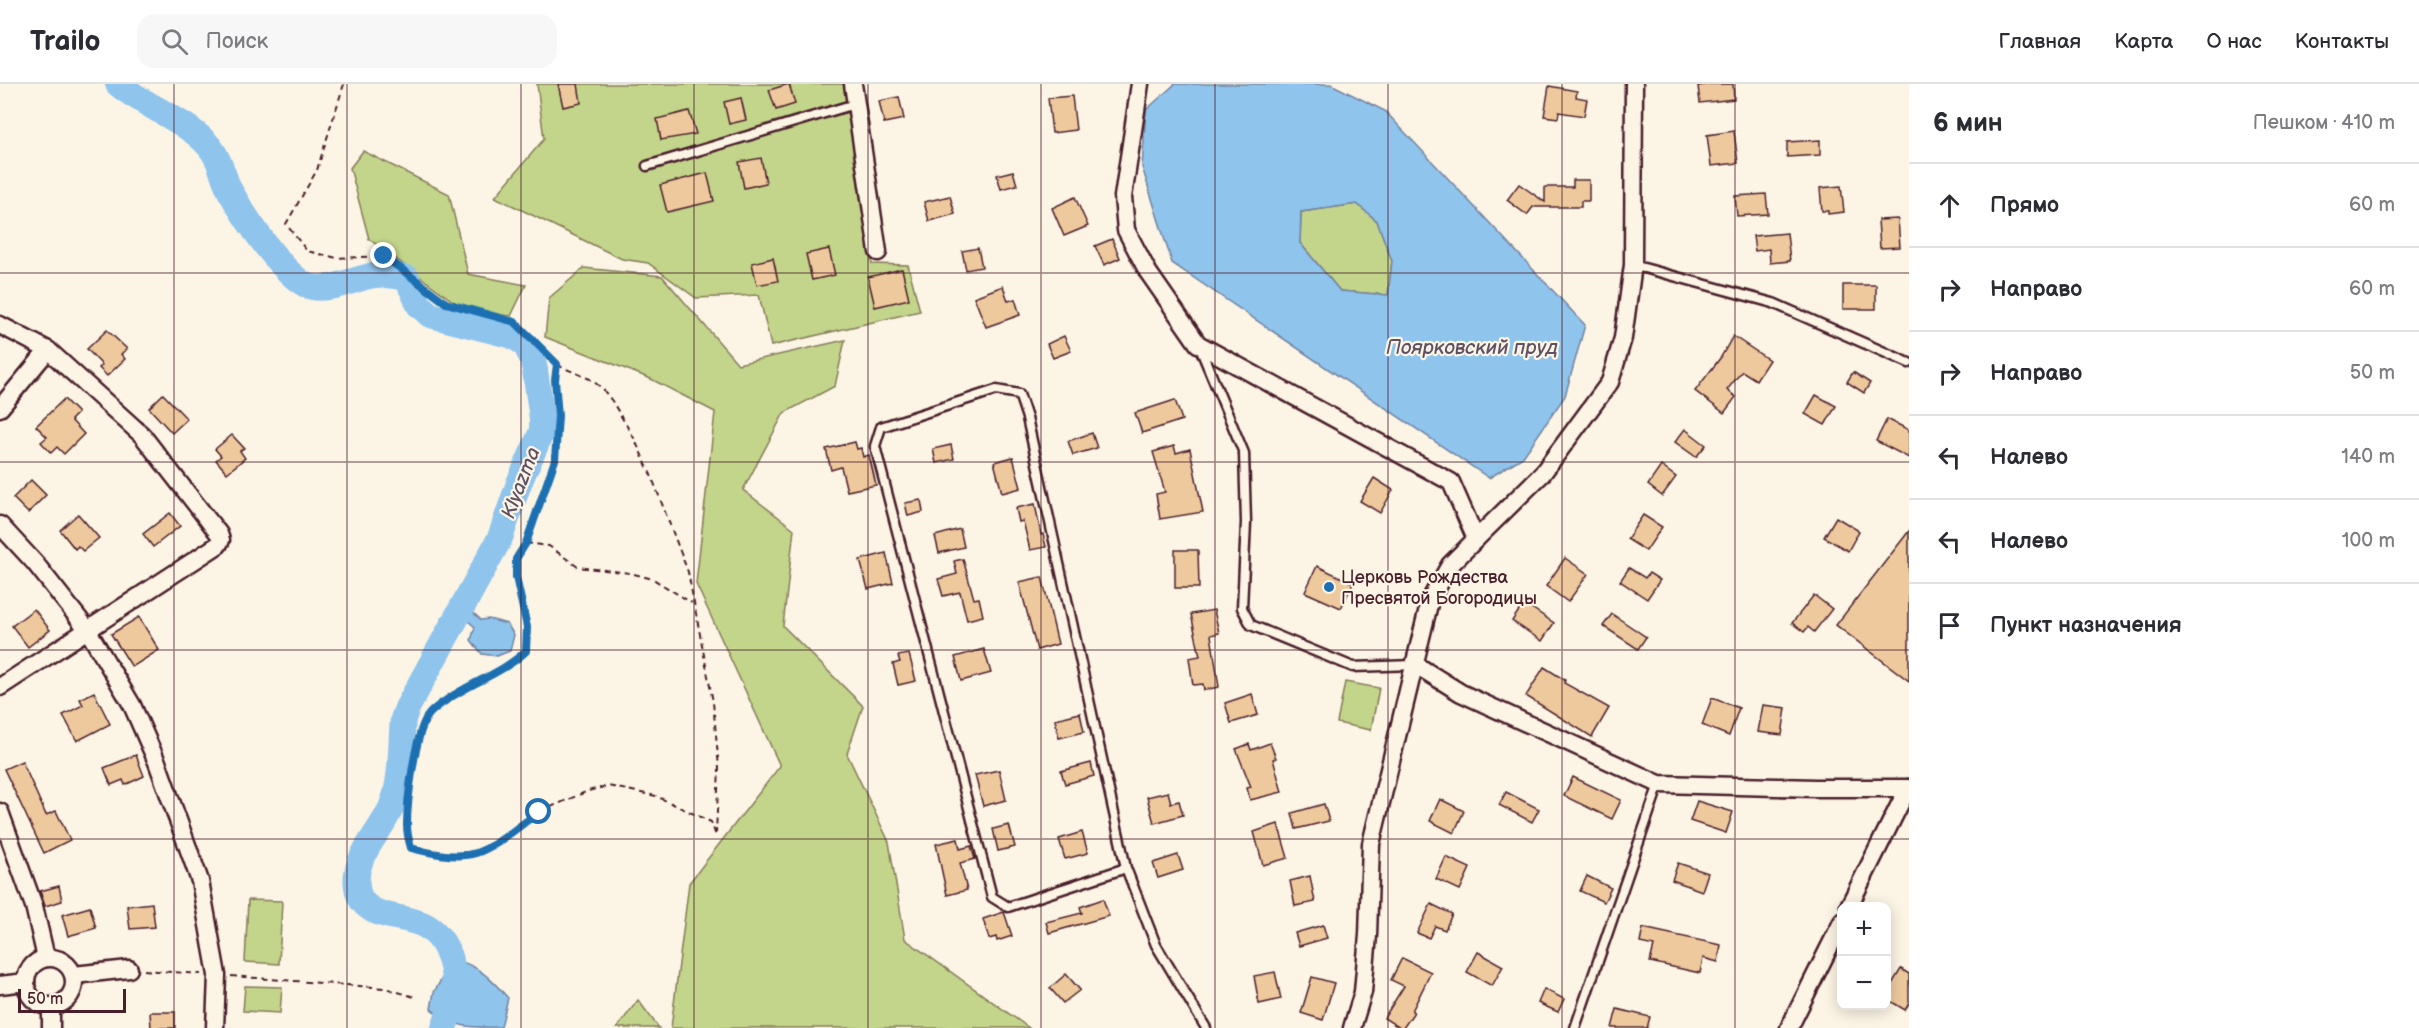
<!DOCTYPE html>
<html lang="ru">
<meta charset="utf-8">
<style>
body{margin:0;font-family:"Balsamiq Sans",sans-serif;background:#f7f7f7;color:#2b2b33}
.controls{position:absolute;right:18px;bottom:18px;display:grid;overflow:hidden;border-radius:12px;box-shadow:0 3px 15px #0003}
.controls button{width:54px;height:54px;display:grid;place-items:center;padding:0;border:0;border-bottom:2px solid #e1e1e2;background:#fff;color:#2b2b33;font:30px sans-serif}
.scale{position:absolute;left:18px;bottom:15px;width:108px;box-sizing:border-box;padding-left:6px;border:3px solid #4a1f2b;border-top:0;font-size:16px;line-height:21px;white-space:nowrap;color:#4a1f2b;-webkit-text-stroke:4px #fcf5e5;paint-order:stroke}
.stop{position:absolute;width:18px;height:18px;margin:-14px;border:4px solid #1f6fb2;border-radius:50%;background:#fff}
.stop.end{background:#1f6fb2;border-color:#fff;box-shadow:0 2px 6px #0008}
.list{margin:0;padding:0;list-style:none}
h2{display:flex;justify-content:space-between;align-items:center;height:78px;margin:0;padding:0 24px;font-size:26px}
h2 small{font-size:20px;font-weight:400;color:#7c7c81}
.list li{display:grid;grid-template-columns:39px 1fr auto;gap:18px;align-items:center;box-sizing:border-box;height:84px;padding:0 24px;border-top:2px solid #e1e1e2}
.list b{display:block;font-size:22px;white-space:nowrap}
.list em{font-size:20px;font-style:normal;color:#7c7c81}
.icon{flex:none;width:33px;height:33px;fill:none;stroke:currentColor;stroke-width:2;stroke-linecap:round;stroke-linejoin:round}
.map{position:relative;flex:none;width:1909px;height:944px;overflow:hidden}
header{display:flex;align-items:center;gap:36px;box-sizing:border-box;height:84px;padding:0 30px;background:#fff;border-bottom:2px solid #e1e1e2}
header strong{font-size:28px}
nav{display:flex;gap:33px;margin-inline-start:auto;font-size:21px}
.search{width:420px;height:54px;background:#f7f7f7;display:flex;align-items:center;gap:15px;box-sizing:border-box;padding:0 21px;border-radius:18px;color:#7c7c81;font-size:22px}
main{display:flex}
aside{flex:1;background:#fff}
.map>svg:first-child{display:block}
.green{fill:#c2d58a;stroke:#867a5a;stroke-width:1.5}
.water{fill:#8fc4ed;stroke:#73829f;stroke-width:1.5;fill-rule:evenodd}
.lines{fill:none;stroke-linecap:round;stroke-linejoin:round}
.river{stroke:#8fc4ed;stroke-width:26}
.building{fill:#eec99e;stroke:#4a1f2b;stroke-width:1.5}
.lane-casing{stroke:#4a1f2b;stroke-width:13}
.street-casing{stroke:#4a1f2b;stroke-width:21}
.path{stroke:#4a1f2b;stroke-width:2;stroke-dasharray:6 4.5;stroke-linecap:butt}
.lane{stroke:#fcf5e5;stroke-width:8}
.street{stroke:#fcf5e5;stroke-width:16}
.route{stroke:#1f6fb2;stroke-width:8}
.grid{fill:none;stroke:#4a1f2b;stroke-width:1.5;stroke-opacity:0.55}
.poi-dot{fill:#1f6fb2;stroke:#fcf5e5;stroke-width:2}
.labels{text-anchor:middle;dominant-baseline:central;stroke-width:4.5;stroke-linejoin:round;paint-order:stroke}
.poi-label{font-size:18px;fill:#4a1f2b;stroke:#fcf5e5;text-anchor:start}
.water-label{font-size:20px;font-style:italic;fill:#5f5165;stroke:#fcf5e5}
</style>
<header>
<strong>Trailo</strong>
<div class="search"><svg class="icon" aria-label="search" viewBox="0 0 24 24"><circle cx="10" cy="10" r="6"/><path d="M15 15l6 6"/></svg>Поиск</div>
<nav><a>Главная</a><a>Карта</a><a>О нас</a><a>Контакты</a></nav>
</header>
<main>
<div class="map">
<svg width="1909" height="944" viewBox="0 0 1909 944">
<rect width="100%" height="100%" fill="#fcf5e5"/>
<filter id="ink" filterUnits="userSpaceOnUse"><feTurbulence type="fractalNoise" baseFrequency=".0167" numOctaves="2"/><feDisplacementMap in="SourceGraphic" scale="12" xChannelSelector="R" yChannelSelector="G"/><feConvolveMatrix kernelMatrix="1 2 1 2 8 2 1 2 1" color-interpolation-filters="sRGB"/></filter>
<g filter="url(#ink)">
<g class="green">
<polygon points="537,0 848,0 872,180 908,181 920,227 771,262 759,211 696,214 648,179 622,175 495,113 544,55"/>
<polygon points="363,67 449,110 468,190 526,201 511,232 469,229 369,155 350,84"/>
<polygon points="1357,120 1377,137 1392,177 1388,211 1340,207 1300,159 1301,128"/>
<polygon points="584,184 662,192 738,280 845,256 835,302 784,329 743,406 794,445 783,542 863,622 847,670 889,758 905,855 1029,944 671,944 689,799 780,682 696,500 715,328 651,295 545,253 549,214"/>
<polygon points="1345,598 1379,604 1371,646 1337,639"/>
<polygon points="248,816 282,817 279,880 245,878"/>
<polygon points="245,902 282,903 280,929 243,927"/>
<polygon points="638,916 659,944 617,944"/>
</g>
<g class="water">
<path d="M1175,0H1331L1385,27L1585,241L1565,312L1523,373L1489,394L1172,179L1142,83L1146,26ZM1357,120L1377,137L1392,177L1388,211L1340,207L1300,159L1301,128Z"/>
<polygon points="464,520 481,536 489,535 507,540 514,551 510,567 497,572 482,570 471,556 475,543 459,529"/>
<path d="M452,877C474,876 494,898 508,914L501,943C470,944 454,944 431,925L434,908Z"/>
</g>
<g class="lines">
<path class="river" d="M118,0C143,22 198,41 214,69C221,80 224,95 230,107C243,130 287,199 312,203C333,207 355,194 375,191C386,190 396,192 407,194L419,221L430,231L513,252L525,260L532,274L535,286L542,335V347L519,399L500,454L407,624L403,635C400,665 403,703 388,730C375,755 350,778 358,808C366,836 402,830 424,841C446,852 455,882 454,904C454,916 448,932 444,944"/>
</g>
<g class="building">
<polygon points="558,0 578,0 581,19 563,23"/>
<polygon points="789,0 795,20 776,26 769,6"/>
<polygon points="1711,0 1733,0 1734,15 1700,19 1698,2"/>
<polygon points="1549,2 1577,7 1576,13 1587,15 1584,32 1559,28 1558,34 1544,32"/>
<polygon points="1072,12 1076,46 1052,49 1048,14"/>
<polygon points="899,13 904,35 884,39 879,17"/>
<polygon points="741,14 746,36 729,40 724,18"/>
<polygon points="689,27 696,50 661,56 657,35"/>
<polygon points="1734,47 1738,79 1711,82 1707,51"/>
<polygon points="1820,56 1820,71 1787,73 1787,58"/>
<polygon points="761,74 766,99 744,104 739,78"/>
<polygon points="1013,87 1017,101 1001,105 997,91"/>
<polygon points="707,89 714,117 667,128 660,101"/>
<polygon points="1573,96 1589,96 1589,117 1581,117 1581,123 1533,123 1527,131 1507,116 1519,100 1545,118 1545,103 1573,103"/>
<polygon points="1841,102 1844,128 1828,130 1828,127 1822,127 1820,104"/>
<polygon points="1766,110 1768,130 1737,132 1735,112"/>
<polygon points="950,112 955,130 929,137 924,118"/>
<polygon points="1075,113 1088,142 1064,152 1052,124"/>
<polygon points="1898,135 1900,163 1880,164 1878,136"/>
<polygon points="1787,149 1790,177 1770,179 1769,165 1755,167 1753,152"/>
<polygon points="1112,155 1120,174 1104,181 1095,162"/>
<polygon points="978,164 982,183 966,186 962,167"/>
<polygon points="829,165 835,191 812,196 806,170"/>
<polygon points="773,174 778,197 757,201 752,179"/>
<polygon points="902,185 909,215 875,223 868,193"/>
<rect x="1843" y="201" width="33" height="24"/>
<polygon points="1003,202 1008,217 1015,215 1020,231 986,243 974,213"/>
<polygon points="107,246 127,265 121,270 125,275 107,292 99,284 102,281 87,265"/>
<polygon points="1064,252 1071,267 1053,274 1047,260"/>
<polygon points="1733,252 1769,276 1756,296 1742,287 1727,306 1736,313 1724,329 1695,307 1721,273"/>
<polygon points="1853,288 1870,299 1864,309 1847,298"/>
<polygon points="163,310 187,335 172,349 149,324"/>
<polygon points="1816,311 1836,322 1825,341 1805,330"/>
<polygon points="64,315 78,329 71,336 84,350 64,370 57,363 51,369 41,358 47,353 36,342"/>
<polygon points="1175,316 1182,336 1142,349 1135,329"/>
<polygon points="1887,335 1909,346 1909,374 1876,357"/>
<polygon points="1685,345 1706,361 1696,373 1675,358"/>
<polygon points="1092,349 1097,364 1073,371 1068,357"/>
<polygon points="232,351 244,364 240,367 245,374 227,389 216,376 221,372 215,365"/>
<polygon points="855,358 857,365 861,364 863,373 869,371 876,401 847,407 841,383 831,386 826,365"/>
<polygon points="951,361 954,375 936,379 933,365"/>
<polygon points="1174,362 1176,369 1190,365 1203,428 1160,435 1156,410 1165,408 1153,368"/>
<polygon points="1013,373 1021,404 1002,409 994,378"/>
<polygon points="1661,382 1676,393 1662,412 1648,401"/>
<polygon points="1374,394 1393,406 1380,429 1360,417"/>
<polygon points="31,396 46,411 28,429 13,414"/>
<polygon points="921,416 923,428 908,432 905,419"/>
<polygon points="1035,420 1041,451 1043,450 1046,463 1030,466 1023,437 1019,438 1016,424"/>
<polygon points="170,429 180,442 153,463 143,450"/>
<polygon points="78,430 99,454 83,467 78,462 75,465 60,446"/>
<polygon points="1643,431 1662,443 1646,467 1627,455"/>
<polygon points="1836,433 1859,447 1848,467 1824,453"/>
<polygon points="960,445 964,463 939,469 935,452"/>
<polygon points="1909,447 1909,597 1836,541"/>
<polygon points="1175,466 1198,466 1199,504 1175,504"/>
<polygon points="886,469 893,499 868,505 860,476"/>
<polygon points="1565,474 1588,490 1568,518 1546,502"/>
<polygon points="963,475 974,515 979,514 983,532 967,536 960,508 943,512 938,495 957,490 954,477"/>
<polygon points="1317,482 1353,499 1341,524 1305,508"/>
<polygon points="1629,484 1645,494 1649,489 1660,496 1647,515 1620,497"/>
<polygon points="1042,493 1058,560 1037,566 1019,498"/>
<polygon points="1814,511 1832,525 1814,548 1808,543 1804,548 1792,539"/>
<polygon points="1524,519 1554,539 1542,557 1512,537"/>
<polygon points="34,525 50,546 28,563 12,542"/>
<polygon points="1214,526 1219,549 1211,551 1219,603 1204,606 1203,600 1193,601 1189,574 1200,572 1191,530"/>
<polygon points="1612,530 1646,553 1638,565 1603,542"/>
<polygon points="139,533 159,566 132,583 111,550"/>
<polygon points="984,565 991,589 961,597 955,573"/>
<polygon points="909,570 916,597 898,601 893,580 900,578 898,572"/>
<polygon points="1544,583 1565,596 1564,599 1609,624 1592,653 1526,612"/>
<polygon points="94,608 110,640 77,657 63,631 83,621 80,615"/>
<polygon points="1252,610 1258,631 1231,639 1225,619"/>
<polygon points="1712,614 1739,624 1729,652 1702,641"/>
<polygon points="1763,621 1786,624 1782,651 1758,648"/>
<polygon points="1080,629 1084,648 1059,654 1055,635"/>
<polygon points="1270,659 1276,674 1273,675 1282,708 1250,716 1247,704 1251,703 1236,665 1249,660 1251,666"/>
<polygon points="136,671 144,692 125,701 123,696 111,701 104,684"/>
<polygon points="22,677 46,731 56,727 70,756 44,769 4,685"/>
<polygon points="1091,679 1094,692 1065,700 1061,687"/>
<polygon points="999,686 1006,716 983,722 975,691"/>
<polygon points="1573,693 1621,716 1612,735 1564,712"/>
<polygon points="1168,708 1171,719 1179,717 1183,731 1154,739 1147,713"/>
<polygon points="1506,708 1539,725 1532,738 1499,721"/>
<polygon points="1440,715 1464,727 1454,749 1430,737"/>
<polygon points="1697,717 1733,728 1726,749 1690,737"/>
<polygon points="1324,720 1329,737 1296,745 1292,729"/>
<polygon points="1278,740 1288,774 1263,781 1254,748"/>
<polygon points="1009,741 1015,763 998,767 993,745"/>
<polygon points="1082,748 1088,769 1065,775 1059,755"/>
<polygon points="958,755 960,765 971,762 975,775 960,779 967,806 947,811 936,760"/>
<polygon points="1178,771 1183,786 1158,794 1153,779"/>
<polygon points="1446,773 1470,784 1460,806 1436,795"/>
<polygon points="1678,779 1708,789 1702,807 1672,796"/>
<polygon points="1310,792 1315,818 1295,822 1290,797"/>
<polygon points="1587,792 1611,804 1604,818 1580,807"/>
<polygon points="59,802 62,817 45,822 40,807"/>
<polygon points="1103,815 1109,832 1049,849 1046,838 1082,829 1080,823"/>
<polygon points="152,819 155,843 130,845 127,822"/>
<polygon points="1431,820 1452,830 1445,846 1435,842 1429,854 1417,849"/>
<polygon points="90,823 96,844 68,852 62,831"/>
<polygon points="1004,828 1012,852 997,857 996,853 989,855 983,835"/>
<polygon points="1323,841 1327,854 1299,862 1295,849"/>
<polygon points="1643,844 1721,861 1718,878 1703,874 1700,889 1650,878 1654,862 1640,859"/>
<polygon points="1478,868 1503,882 1492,902 1467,888"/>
<polygon points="1402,874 1431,888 1412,927 1414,928 1403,944 1400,944 1384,934 1404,902 1391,896"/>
<polygon points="1901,885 1909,890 1909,919 1905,926 1887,915 1887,908"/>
<polygon points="1275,888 1281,915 1259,920 1254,892"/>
<polygon points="1066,890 1080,906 1063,919 1050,904"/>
<polygon points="1312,893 1334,899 1323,936 1301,929"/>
<polygon points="1544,905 1564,915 1558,928 1538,919"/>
<polygon points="1617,925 1650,933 1647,944 1612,944"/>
<polygon points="150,928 175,928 175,944 151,944"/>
</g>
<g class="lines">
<g class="lane-casing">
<g id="lane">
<polyline points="647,82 855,20"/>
<polyline points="1633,181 1773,219 1909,279"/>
<polyline points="1200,264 1244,369 1246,438 1242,524 1251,541 1353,583 1415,581"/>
<polyline points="1126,784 1008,823 992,813 875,362 881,343 996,306 1019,310 1027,334 1126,784 1156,861 1206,944"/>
<polyline points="1575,944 1659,700"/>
</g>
</g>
<g class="street-casing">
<g id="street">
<polyline points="853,0 878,168"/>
<polyline points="1140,0 1123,113 1126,146 1148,188 1198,260 1451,398 1476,455 1450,481 1430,516 1371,760 1368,851 1363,908 1352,944"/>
<polyline points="0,241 48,266 142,351 219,450 221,456 218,461 0,603"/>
<polyline points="0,324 48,266"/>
<polyline points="0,441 35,479 87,545 132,621 157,678 200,797 217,891 215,944"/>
<polyline points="1476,455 1542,390 1610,298 1623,254 1633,181 1634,0"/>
<polyline points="1416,581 1461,609 1659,700 1815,704 1909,704"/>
<polyline points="0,728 34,822 46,874"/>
<polyline points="1849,822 1908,704"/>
<circle cx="50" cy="898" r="24"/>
<polyline points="74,891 129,885"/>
<polyline points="0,901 26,898"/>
<polyline points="51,944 51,923"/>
<polyline points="1789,944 1842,838"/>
</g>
</g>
<g class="path">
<path d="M344,0L317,86L286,140L307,167L337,174L384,172L446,219L515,238L557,281L555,296L558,332L555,376L526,459L516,475V493L527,543L526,567C504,588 473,598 448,615C442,619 431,626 427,633C415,651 407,718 407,741C407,749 409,757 411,764L441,770L475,769L499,757L539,728L588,707L608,702L656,712L711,738L716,752"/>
<polyline points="557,281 590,295 602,304 612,317 634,354 651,391 688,488 713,618 719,684 716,749"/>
<polyline points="526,459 549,462 578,483 630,489 653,495 692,519"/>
<polyline points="144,886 201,890"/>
<polyline points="231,892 385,904 418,914"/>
</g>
<use href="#lane" class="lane"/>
<use href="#street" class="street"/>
</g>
</g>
<g class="lines" filter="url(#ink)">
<path class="route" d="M384,172L446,219L515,238L557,280L555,296L558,332L555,376L526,459L516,475V493L527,543L526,567C504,588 473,598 448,615C442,619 431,626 427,633C415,651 407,718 407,741C407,749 409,757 411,764C430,769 456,775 476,769C497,762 520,741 539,728"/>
</g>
<path class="grid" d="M174,0V944M347,0V944M521,0V944M694,0V944M868,0V944M1041,0V944M1215,0V944M1388,0V944M1562,0V944M1735,0V944M0,189H1909M0,378H1909M0,566H1909M0,755H1909"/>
<circle class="poi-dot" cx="1329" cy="503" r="6"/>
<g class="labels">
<g class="poi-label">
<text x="1341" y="493">Церковь Рождества<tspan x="1341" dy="21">Пресвятой Богородицы</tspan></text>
</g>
<g class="water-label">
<text x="1472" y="264">Поярковский пруд</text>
<text transform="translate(521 399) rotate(-69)">Klyazma</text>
</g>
</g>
</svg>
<div class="controls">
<button>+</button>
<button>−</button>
</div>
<div class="scale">50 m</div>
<div class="stop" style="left:539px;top:728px"></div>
<div class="stop end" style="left:384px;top:172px"></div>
</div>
<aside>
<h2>6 мин<small>Пешком · 410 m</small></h2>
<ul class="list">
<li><svg class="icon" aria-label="ahead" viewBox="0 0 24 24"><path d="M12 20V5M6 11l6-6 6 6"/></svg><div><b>Прямо</b></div><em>60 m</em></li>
<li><svg class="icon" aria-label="right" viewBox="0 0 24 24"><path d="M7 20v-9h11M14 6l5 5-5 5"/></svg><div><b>Направо</b></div><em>60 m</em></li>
<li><svg class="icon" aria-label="right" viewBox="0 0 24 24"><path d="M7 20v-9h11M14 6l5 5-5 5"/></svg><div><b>Направо</b></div><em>50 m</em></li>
<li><svg class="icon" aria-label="left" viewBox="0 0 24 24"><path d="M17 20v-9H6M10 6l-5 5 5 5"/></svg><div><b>Налево</b></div><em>140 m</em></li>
<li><svg class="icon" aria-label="left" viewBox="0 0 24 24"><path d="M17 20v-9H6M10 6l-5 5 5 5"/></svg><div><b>Налево</b></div><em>100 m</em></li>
<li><svg class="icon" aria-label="arrive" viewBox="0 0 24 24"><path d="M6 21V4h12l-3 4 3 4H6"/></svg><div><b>Пункт назначения</b></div></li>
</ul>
</aside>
</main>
